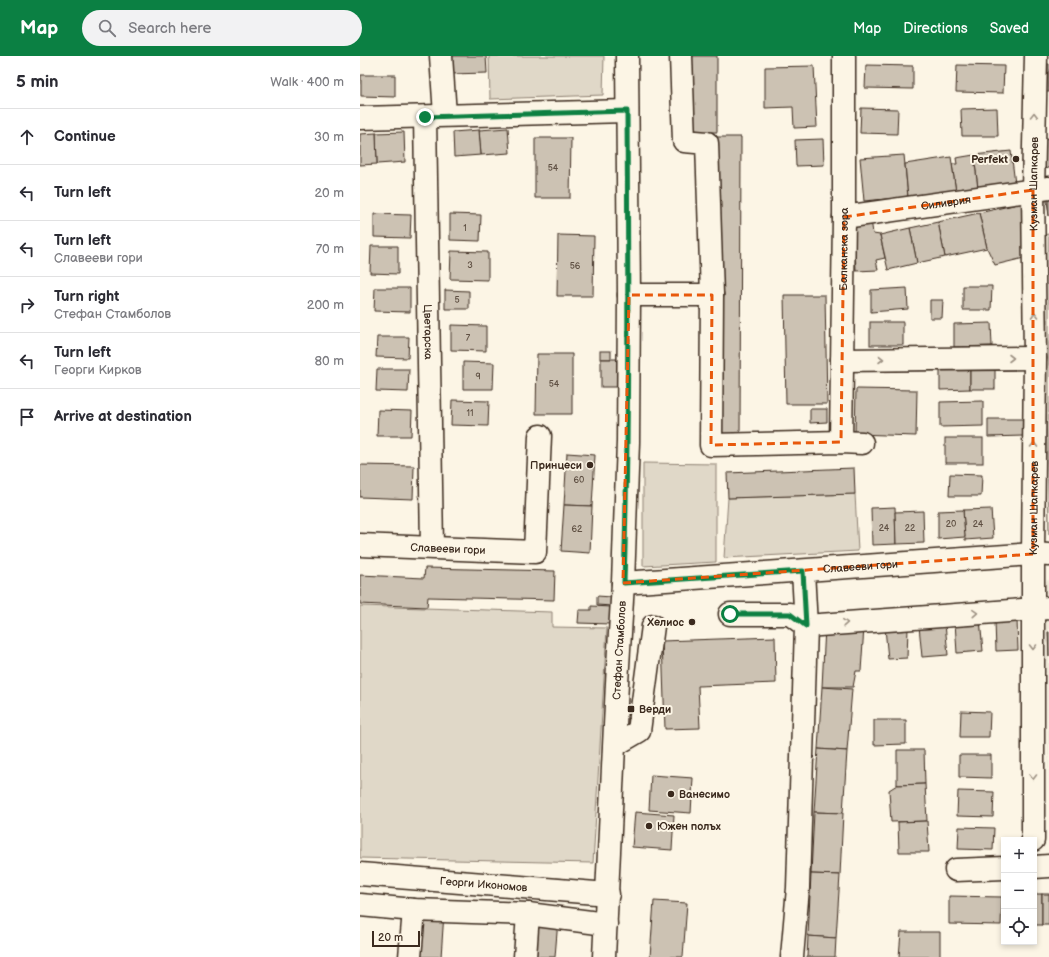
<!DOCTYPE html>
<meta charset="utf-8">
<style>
body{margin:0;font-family:"Balsamiq Sans",sans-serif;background:#f2f2f3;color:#2b2b33}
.controls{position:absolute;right:12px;bottom:12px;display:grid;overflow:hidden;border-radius:0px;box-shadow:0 2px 6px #0003}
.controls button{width:36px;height:36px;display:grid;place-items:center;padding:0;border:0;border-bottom:1px solid #e1e1e2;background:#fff;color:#2b2b33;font:20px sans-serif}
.scale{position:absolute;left:12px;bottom:10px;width:48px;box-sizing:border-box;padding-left:4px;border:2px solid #3b2a1e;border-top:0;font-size:11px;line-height:14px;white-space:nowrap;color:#3b2a1e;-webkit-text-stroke:3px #fcf5e5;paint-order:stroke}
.stop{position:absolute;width:12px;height:12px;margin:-9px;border:3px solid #0b8043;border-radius:50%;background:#fff}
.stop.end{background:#0b8043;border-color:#fff;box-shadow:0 1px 4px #0008}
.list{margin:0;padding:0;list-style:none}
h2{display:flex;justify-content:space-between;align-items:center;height:52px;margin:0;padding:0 16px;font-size:17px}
h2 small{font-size:13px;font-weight:400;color:#7c7c81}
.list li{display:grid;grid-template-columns:26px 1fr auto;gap:12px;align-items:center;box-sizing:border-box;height:56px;padding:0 16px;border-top:1px solid #e1e1e2}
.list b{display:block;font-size:15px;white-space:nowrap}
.list p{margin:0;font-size:13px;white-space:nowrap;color:#7c7c81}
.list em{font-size:13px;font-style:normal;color:#7c7c81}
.icon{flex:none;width:22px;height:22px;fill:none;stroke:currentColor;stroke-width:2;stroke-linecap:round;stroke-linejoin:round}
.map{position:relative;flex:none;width:689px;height:901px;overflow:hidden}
header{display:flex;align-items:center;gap:24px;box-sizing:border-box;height:56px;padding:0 20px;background:#0b8043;color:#fff}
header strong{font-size:19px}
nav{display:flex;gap:22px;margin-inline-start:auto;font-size:14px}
.search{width:280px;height:36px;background:#f2f2f3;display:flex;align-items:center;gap:10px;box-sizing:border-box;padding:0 14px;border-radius:22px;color:#7c7c81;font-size:15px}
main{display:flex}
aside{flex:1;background:#fff}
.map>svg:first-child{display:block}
.built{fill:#eee6d6}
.green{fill:#e0d8c8;stroke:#8e8173}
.building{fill:#ccc2b3;stroke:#3b2a1e}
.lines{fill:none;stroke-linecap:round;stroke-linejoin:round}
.minor-casing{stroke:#3b2a1e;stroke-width:25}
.minor{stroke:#fcf5e5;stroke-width:22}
.oneway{stroke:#9c9082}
.route{stroke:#0b8043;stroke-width:5}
.marked{fill:none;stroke:#e8590c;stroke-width:3;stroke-dasharray:8 5;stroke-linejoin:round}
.poi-dot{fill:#3b2a1e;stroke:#fcf5e5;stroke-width:1.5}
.labels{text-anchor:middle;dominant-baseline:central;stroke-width:4;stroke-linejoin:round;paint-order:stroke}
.number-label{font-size:9px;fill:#5f5043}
.poi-label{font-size:11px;font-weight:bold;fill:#3b2a1e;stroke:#fcf5e5;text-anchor:end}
.street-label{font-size:11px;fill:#3b2a1e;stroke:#fcf5e5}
</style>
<header>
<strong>Map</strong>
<div class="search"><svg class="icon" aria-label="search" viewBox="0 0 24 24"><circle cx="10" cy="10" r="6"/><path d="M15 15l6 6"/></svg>Search here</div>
<nav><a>Map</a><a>Directions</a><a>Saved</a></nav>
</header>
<main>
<aside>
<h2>5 min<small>Walk · 400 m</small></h2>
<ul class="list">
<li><svg class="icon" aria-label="ahead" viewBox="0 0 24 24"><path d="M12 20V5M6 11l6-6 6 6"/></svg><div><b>Continue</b></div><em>30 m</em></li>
<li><svg class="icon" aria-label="left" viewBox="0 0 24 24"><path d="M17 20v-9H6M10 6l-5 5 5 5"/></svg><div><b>Turn left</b></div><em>20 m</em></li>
<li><svg class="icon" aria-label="left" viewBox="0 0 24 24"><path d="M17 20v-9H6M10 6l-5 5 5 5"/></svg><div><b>Turn left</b><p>Славееви гори</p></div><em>70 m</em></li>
<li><svg class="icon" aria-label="right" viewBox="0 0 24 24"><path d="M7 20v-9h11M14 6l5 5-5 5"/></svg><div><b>Turn right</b><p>Стефан Стамболов</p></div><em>200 m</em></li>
<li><svg class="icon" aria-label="left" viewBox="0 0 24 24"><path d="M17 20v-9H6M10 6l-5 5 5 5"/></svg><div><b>Turn left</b><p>Георги Кирков</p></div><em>80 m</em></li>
<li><svg class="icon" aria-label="arrive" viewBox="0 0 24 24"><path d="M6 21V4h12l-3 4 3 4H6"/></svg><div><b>Arrive at destination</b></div></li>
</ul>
</aside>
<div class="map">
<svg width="689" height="901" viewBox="0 0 689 901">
<rect width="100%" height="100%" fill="#fcf5e5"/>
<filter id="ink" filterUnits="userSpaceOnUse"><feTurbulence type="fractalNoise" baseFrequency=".025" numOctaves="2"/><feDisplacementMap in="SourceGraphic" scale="8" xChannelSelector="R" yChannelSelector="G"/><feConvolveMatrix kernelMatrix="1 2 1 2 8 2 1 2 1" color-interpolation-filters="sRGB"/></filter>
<g filter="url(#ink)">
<polygon class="built" points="689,524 689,739 685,525"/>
<g class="green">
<polygon points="129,0 244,0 243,39 130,43"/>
<polygon points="689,178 689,478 682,179"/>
<polygon points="283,407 356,408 356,506 283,510"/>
<polygon points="495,438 498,495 364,502 368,442"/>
<polygon points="0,550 192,556 192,571 247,572 233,807 0,802"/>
</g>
<g class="building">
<polygon points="89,0 126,0 127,17 90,18"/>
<rect x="328" y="0" width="29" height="76"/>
<polygon points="685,8 689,8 689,36 684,36"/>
<polygon points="506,9 553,10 553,33 505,32"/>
<polygon points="597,9 644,10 643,37 596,36"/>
<polygon points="454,10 457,71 434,72 433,51 405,52 405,11"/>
<polygon points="1,19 35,19 35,41 1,40"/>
<polygon points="501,52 538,53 537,78 500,77"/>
<polygon points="637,52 638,80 602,80 601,53"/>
<polygon points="148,72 150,97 121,99 119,74"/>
<polygon points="119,74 121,99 94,101 93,76"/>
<polygon points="44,76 45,106 17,108 16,77"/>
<polygon points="16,77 17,108 0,109 0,78"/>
<polygon points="355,81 381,81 380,382 354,382"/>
<polygon points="175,82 211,82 210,142 175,142"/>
<polygon points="689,82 689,112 684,113 680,83"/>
<polygon points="463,83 464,109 436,110 435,84"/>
<polygon points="651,95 655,128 618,133 614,99"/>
<polygon points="544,99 548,141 504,145 500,102"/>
<polygon points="614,99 618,133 596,136 592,108 597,108 596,102"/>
<polygon points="591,101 596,136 548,141 545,108"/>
<polygon points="686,138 689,138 689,160"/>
<polygon points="662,147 664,202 635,209 627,192 619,157"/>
<polygon points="619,157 627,192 585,201 578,166"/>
<polygon points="14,158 51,159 50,182 14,181"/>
<polygon points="90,158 121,159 120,185 90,184"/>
<polygon points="511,163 513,178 520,179 525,202 516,204 518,214 496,215 494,166"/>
<polygon points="578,166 585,201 557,207 550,172"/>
<polygon points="550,172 557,207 528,214 520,179"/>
<polygon points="198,179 234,180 233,240 197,240"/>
<polygon points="11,190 38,190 38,218 10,217"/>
<polygon points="91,195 128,196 128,224 90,223"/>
<polygon points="603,230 632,230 631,254 603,254"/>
<polygon points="15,232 50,232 50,256 14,255"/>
<polygon points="547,232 548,253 511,256 511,234"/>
<polygon points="85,234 109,235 109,253 85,253"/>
<polygon points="424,239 465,239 467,348 426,348"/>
<polygon points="570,244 583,244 582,262 570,262"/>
<rect x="510" y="266" width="33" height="23"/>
<polygon points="631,267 632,290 594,291 594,268"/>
<polygon points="91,269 126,270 126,295 91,294"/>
<polygon points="17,281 49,281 48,302 16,301"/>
<rect x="240" y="295" width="11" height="8"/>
<polygon points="177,298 212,298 212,358 176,358"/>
<rect x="241" y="303" width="16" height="28"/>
<polygon points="103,306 134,307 133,333 103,333"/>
<polygon points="610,310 610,333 580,334 580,311"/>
<rect x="610" y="310" width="25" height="23"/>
<polygon points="17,313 49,313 48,336 16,335"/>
<polygon points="496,333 557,334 556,380 495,378"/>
<polygon points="92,344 129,345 128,370 91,369"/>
<polygon points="623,345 623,370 580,371 580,346"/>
<polygon points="450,353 467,353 467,366 450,367"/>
<polygon points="18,354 52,355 51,380 17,380"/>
<polygon points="628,363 664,363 663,380 628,381"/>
<rect x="585" y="382" width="38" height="25"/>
<polygon points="207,397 235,399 232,450 204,449"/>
<polygon points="0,409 54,410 53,443 0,441"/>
<polygon points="494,412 495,438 368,442 367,417"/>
<polygon points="590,418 622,419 621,440 589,440"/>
<polygon points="204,449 232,450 230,497 201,495"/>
<polygon points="535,451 536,488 512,489 511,452"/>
<polygon points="631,453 633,482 605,484 603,454"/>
<polygon points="603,454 605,481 578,483 578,455"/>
<polygon points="563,455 564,487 536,488 535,456"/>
<polygon points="65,512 195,515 194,544 68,541 67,551 0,548 0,519 64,522"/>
<polygon points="237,540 252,541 252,550 237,549"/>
<polygon points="231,550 251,551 250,568 218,567 219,554 231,554"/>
<polygon points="620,564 623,595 597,597 595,566"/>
<polygon points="657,564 658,594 636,595 635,565"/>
<polygon points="585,568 588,599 562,601 559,570"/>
<polygon points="465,571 504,571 501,615 496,615 493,631 462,631"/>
<polygon points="525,572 548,572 547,602 528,603"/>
<polygon points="688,576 689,576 689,601"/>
<polygon points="415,581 416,627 338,630 340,672 305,673 302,585"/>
<polygon points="462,631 492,633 487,695 458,693"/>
<polygon points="601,655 630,656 629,681 600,681"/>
<polygon points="514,664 546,664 546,688 514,689"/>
<polygon points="458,693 487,695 483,757 454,756"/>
<polygon points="537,694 564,694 565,728 537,729"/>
<polygon points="599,699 631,699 631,722 599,721"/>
<polygon points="291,719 333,722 331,757 289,754"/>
<polygon points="565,728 567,765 531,766 529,734 537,729"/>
<polygon points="598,735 634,736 633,761 597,760"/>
<polygon points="275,756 314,759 312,794 272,791"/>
<polygon points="454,756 483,757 480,819 451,818"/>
<polygon points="567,765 569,796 539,796 538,766"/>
<polygon points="599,771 634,772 633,794 598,793"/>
<polygon points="451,818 480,819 476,882 448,880"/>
<rect x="674" y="838" width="8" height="31"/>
<rect x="682" y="838" width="7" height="31"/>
<polygon points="589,840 642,841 641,869 589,868"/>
<polygon points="294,845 327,847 323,901 290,901"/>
<polygon points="61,856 84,857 81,901 58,901"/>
<polygon points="175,863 198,864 195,901 172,901"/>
<polygon points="541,876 580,876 580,901 539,901"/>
<polygon points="448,880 476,882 475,901 447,901"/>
</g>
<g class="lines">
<g class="minor-casing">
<g id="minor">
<polyline points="81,0 85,59"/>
<polyline points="321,0 324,85 347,87 352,239 351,389 481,386 502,387"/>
<path id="s1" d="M65,61L72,491"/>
<polyline points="0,62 267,55"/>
<path id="s2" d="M484,161L689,132"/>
<polyline points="269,239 352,239"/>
<polyline points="482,304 675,302"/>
<path id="s3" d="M481,386L484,161V0"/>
<path id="s4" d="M0,489L175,496L180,380"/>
<path id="s5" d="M263,527L673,498L689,499"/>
<polyline points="370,558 430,558 446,570 689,552"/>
<polyline points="255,689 279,675 293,570"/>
<path id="s6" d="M673,784V498L675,302L673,134L676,0"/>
<polyline points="674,811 689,810"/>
<polyline points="596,814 644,812"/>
<path id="s7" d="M0,818L248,838"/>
<polyline points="0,849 54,854 168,858 246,868"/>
<polyline points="50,901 54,854"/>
<polyline points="165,901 168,858"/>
<path id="s8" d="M244,901L257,627L263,527L268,386L269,239L267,0"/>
<polyline points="432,901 438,832 446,570 443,515"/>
</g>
</g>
<use href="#minor" class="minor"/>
</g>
<defs><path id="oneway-chevron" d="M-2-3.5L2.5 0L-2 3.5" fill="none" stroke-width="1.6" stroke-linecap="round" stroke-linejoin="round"/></defs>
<g class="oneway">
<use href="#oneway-chevron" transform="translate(674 59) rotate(-89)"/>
<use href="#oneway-chevron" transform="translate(675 259) rotate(-91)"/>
<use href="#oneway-chevron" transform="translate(651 302)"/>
<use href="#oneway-chevron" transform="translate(521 303)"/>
<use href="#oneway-chevron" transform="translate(674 389) rotate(-89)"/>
<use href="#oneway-chevron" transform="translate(615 557) rotate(-4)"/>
<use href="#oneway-chevron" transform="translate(485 567) rotate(-4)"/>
<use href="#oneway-chevron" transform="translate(673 591) rotate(90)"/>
<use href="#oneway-chevron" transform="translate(673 721) rotate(90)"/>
</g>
</g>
<g class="lines" filter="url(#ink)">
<path class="route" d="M65,61L267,55C268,212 269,369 264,527L443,515L446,570L430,558H370"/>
</g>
<path class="marked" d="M673,134V498L263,527L269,239H352L351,389L481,386L484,161Z"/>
<g class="poi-dot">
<circle cx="656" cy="103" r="4"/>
<circle cx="230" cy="409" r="4"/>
<circle cx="332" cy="566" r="4"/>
<rect x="267" y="649" width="8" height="8" rx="2"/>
<circle cx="311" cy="738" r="4"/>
<circle cx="289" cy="770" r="4"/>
</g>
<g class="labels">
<g class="number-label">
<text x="193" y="112">54</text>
<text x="105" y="172">1</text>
<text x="110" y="209">3</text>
<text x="215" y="210">56</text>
<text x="97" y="244">5</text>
<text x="108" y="282">7</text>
<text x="118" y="320">9</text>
<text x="194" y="328">54</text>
<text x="110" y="357">11</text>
<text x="219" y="424">60</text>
<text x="591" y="468">20</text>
<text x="618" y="468">24</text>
<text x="524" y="472">24</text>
<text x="550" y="472">22</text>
<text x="217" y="473">62</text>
</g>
<g class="poi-label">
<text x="648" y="103">Perfekt</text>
<text x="222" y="409">Принцеси</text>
<text x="324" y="566">Хелиос</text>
<text x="279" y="653" text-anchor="start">Верди</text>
<text x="319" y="738" text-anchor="start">Ванесимо</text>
<text x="297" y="770" text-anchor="start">Южен полъх</text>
</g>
<g class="street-label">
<text stroke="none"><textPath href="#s6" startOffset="656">Кузман Шапкарев</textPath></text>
<text stroke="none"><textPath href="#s2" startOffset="103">Силиврия</textPath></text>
<text stroke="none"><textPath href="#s3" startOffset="193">Балканска зора</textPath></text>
<text stroke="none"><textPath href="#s1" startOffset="215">Цветарска</textPath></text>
<text stroke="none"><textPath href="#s6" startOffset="332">Кузман Шапкарев</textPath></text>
<text stroke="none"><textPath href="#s4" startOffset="88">Славееви гори</textPath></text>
<text stroke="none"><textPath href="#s5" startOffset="238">Славееви гори</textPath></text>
<text stroke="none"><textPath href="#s8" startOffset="307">Стефан Стамболов</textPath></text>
<text stroke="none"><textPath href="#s7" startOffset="124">Георги Икономов</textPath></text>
</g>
</g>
</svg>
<div class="controls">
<button>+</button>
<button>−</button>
<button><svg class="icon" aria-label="locate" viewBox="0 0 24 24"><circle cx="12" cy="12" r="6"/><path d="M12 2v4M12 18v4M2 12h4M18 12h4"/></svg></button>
</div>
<div class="scale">20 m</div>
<div class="stop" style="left:370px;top:558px"></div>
<div class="stop end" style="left:65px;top:61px"></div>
</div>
</main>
